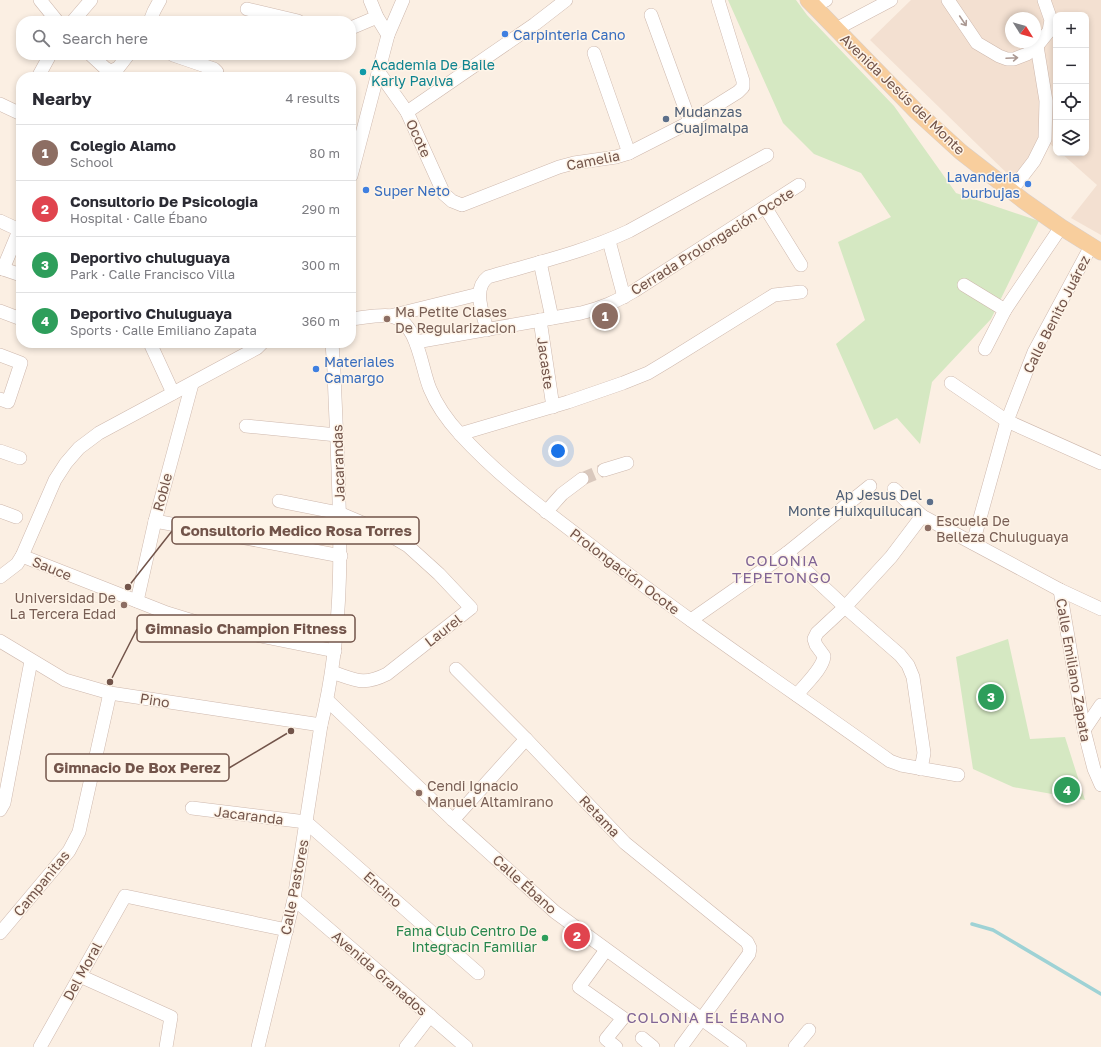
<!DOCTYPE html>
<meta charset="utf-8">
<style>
body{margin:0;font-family:"Golos Text",sans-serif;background:#f7f7f7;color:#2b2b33}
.controls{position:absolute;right:12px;top:12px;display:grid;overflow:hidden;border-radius:8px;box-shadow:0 2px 6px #0003}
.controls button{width:36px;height:36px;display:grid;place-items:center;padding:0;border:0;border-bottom:1px solid #e1e1e2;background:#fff;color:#2b2b33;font:20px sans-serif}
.compass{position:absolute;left:1005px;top:12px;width:36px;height:36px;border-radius:50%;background:#fff;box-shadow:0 2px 6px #0003;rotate:127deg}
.you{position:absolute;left:558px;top:451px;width:14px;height:14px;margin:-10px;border:3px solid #fff;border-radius:50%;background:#1a73e8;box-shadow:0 0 0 6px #1a73e833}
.badge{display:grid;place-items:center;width:26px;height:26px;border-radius:50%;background:#e25f4b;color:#fff;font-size:13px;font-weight:700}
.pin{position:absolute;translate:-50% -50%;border:2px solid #fff;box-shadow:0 1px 4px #0006}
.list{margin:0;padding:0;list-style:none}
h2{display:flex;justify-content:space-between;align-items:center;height:52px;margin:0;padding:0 16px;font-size:17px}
h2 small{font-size:13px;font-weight:400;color:#7c7c81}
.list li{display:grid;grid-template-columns:26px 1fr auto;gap:12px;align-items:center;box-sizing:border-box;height:56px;padding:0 16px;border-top:1px solid #e1e1e2}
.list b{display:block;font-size:15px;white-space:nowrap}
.list p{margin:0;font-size:13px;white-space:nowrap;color:#7c7c81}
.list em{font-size:13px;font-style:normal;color:#7c7c81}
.icon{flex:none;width:22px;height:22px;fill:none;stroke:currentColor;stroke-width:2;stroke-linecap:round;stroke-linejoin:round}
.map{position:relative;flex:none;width:1101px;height:1047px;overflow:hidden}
.search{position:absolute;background:#fff;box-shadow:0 2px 6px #0003;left:16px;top:16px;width:340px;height:44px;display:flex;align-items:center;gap:10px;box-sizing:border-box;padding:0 14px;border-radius:16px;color:#7c7c81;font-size:15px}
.panel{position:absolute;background:#fff;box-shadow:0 2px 6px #0003;left:16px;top:72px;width:340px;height:276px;border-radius:16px}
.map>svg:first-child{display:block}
.residential{fill:#f3e0d1;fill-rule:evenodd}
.green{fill:#d5e8c2}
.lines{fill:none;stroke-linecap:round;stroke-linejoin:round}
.stream{stroke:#9ed2d5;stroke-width:3.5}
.minor-tunnel{stroke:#d9c8bd;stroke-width:13;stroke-dasharray:13 6;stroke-linecap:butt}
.minor-casing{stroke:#ceb8ad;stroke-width:14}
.major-casing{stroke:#d8cfcc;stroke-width:17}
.minor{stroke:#fff;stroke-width:13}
.major{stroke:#f8ce9d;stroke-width:16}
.oneway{stroke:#aa9892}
.shop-dot{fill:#3f7fe0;stroke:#fef4e8;stroke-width:1.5}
.culture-dot{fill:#0f9aa8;stroke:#fef4e8;stroke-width:1.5}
.service-dot{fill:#5c6f8a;stroke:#fef4e8;stroke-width:1.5}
.education-dot{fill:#8d6e63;stroke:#fef4e8;stroke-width:1.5}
.leisure-dot{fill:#2e9e5b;stroke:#fef4e8;stroke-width:1.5}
.labels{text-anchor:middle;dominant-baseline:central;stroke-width:3;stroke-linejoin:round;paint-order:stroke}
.shop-label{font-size:14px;fill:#366cbe;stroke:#fef4e8;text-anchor:start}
.culture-label{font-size:14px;fill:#0d838f;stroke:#fef4e8;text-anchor:start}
.street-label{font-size:14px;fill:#72544a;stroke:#fef4e8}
.service-label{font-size:14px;fill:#4e5e75;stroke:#fef4e8;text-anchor:start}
.education-label{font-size:14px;fill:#785e54;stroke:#fef4e8;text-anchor:start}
.leisure-label{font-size:14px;fill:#27864d;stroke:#fef4e8;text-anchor:end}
.neighbourhood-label{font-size:15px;letter-spacing:1px;fill:#816596;stroke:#fef4e8}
.leader{fill:none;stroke:#72544a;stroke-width:1.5}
.callout-dot{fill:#72544a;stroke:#fef4e8;stroke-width:1.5}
.callout{fill:#fef4e8;stroke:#72544a;stroke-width:1.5}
.callout-label{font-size:15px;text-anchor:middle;font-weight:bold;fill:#72544a}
</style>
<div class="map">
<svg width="1101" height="1047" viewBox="0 0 1101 1047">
<rect width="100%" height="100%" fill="#fbefe3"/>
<path class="residential" d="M911,0H1101V235L1071,218L1097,185L1061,153H1086V15H1056V149L1050,144L1019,185L870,40ZM1011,18H1035V42H1011Z"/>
<g class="green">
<polygon points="728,0 796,0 807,15 894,106 956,193 1039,221 991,319 932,382 920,444 897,418 874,430 836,344 865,320 838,242 891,217 861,173 814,154 783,123"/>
<polygon points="1008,639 1030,739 1065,737 1085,800 1013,787 973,769 956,657"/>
</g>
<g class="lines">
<polyline class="stream" points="972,924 993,930 1101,994"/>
<polyline class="minor-tunnel" points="582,479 604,470"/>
<g class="minor-casing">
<g id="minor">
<polyline points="40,0 57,21"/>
<polyline points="370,0 377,17 388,35"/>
<polyline points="948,0 977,43 999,56 1007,59 1014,59 1027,54 1037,46 1049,31 1051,20 1044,0"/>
<polyline points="814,6 826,0"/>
<polyline points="247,9 298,21"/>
<polyline points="651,15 690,122"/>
<polyline points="73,21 91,0"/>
<polyline points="150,21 154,11 160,0"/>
<polyline points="351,28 377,17"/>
<polyline points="836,29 891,0"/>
<polyline points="594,53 629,153"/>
<polyline points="91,55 105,68 111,71 118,68 128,55"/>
<polyline points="173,55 214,69 217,72 216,77"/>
<polyline points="378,71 407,112 444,194 452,201 462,205 559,167 574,163 616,157 629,153 690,122 738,92 743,87 743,81 718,0"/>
<polyline points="38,77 50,55"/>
<polyline points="0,104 21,114"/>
<polyline points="407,112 535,24 566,0"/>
<polyline points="351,176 388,35 403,0"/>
<polyline points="1011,191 1034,161 1045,139 1046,101 1037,46"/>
<polyline points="765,207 801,265"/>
<polyline points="0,221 15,228 18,233 3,269"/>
<polyline points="609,241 624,297"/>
<polyline points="540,262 552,318"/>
<polyline points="0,268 21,275"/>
<polyline points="964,285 1005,310"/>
<polyline points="0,311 21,319"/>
<polyline points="390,316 479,294"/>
<path d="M351,319C361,318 382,314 391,316C418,321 421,368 430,389C437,406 448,421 460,434C499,477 547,512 593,547C689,622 791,690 890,761L901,765L958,775"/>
<polyline points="540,320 553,407"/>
<path d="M487,330C483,313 472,289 488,277C536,263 584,252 629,231L767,155"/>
<path d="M416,342L581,313C602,308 615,302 634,291L799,185"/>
<polyline points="150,343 173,393"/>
<polyline points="985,349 1005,310 1061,227"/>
<polyline points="0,355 21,363 8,402 0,399"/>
<polyline points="951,383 1007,421 1101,463"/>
<polyline points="246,426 337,435"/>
<polyline points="460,434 568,402 623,383 648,373 668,361 774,295 801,292"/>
<polyline points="0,451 20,458"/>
<polyline points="604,470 627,463"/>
<polyline points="894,489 922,516 1060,590 1101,609"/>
<path d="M279,501L339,513L386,533L408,546L439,574L471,608L387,674C363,686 356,680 332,672"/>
<polyline points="0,511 16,517"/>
<polyline points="546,512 562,494 582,479"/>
<polyline points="155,521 341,556"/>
<polyline points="973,543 1007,421 1034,352 1091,246"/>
<polyline points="787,553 845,607 900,655 908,665 913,677 924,753 921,769"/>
<polyline points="22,556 167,613 206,625 335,651"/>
<polyline points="0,577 17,564 22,556 55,480 66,463 79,448 99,433 257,348 262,343"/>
<polyline points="1060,590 1084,730 1094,769 1101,785"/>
<polyline points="137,601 155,521 192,384"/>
<polyline points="691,620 787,553 870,486"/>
<polyline points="0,641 65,680 110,693 321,725"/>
<polyline points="456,669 526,739 625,843 747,942 750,948 749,954 681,1047"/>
<path d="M797,695C805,684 823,669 824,656L816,645L814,639L817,633L845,607L891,557L922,516"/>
<polyline points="327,700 453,820 555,912 740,1047"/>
<polyline points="1084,730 1101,705"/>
<polyline points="192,808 306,822 478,973"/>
<polyline points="0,810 4,803 31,661"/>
<polyline points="453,820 526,739"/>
<polyline points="294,899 466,1047"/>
<polyline points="0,933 69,851 79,832 110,693"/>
<polyline points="606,950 579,987 623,1018 606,1039 616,1047"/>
<polyline points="80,976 171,1017 166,1047"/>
<polyline points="642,1038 653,1047"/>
<polyline points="40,1047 125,896 287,930"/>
<path d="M258,1047L294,899L321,725C350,608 338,489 334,371L332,343"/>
<polyline points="406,1047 430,1016"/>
<polyline points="795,1047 809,1030"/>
</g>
</g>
<g class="major-casing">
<polyline id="major" points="808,0 916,111 961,152 1024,201 1061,227 1101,252"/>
</g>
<use href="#minor" class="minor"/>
<use href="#major" class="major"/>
</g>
<defs><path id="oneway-shaft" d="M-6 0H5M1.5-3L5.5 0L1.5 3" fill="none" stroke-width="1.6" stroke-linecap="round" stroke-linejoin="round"/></defs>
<g class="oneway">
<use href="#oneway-shaft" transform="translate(963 21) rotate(56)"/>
<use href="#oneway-shaft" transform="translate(1012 58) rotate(-3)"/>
</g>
<g class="shop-dot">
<circle cx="505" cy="34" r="4"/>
<circle cx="1028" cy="184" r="4"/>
<circle cx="366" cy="190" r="4"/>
<circle cx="316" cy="369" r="4"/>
</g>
<circle class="culture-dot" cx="363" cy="72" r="4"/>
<g class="service-dot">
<circle cx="666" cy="119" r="4"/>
<circle cx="930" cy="502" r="4"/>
</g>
<g class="education-dot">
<circle cx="387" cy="319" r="4"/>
<circle cx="928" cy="528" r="4"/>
<circle cx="124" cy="605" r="4"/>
<circle cx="419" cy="793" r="4"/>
</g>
<circle class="leisure-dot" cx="545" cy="938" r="4"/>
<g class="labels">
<g class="shop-label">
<text x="513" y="34">Carpinteria Cano</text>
<text x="1020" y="176" text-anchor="end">Lavanderia<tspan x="1020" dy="16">burbujas</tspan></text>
<text x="374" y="190">Super Neto</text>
<text x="324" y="361">Materiales<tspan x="324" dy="16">Camargo</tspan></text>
</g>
<g class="culture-label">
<text x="371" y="64">Academia De Baile<tspan x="371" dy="16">Karly Pavlva</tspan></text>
</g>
<g class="street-label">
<text transform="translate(903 94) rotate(44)">Avenida Jesús del Monte</text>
<text transform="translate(419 138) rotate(65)">Ocote</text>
<text transform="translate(593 160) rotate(-11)">Camelia</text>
<text transform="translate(712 241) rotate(-32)">Cerrada Prolongación Ocote</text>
<text transform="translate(1056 314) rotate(-63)">Calle Benito Juárez</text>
<text transform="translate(546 363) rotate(82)">Jacaste</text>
<text transform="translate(338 463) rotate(-92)">Jacarandas</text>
<text transform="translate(162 492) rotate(-75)">Roble</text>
<text transform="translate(52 568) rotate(22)">Sauce</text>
<text transform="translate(625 571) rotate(37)">Prolongación Ocote</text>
<text transform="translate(443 630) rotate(-38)">Laurel</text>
<text transform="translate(1074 670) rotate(80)">Calle Emiliano Zapata</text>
<text transform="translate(155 700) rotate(9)">Pino</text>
<text transform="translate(249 815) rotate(7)">Jacaranda</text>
<text transform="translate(600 816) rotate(46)">Retama</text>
<text transform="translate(41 883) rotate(-51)">Campanitas</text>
<text transform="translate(525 884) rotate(42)">Calle Ébano</text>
<text transform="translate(294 887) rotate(-79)">Calle Pastores</text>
<text transform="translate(383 889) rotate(42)">Encino</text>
<text transform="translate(82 971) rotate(-61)">Del Moral</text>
<text transform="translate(380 973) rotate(41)">Avenida Granados</text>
</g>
<g class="service-label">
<text x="674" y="111">Mudanzas<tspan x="674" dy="16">Cuajimalpa</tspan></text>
<text x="922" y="494" text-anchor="end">Ap Jesus Del<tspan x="922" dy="16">Monte Huixquilucan</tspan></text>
</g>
<g class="education-label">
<text x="395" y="311">Ma Petite Clases<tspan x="395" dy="16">De Regularizacion</tspan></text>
<text x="936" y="520">Escuela De<tspan x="936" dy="16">Belleza Chuluguaya</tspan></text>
<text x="116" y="597" text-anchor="end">Universidad De<tspan x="116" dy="16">La Tercera Edad</tspan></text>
<text x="427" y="785">Cendi Ignacio<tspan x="427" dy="16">Manuel Altamirano</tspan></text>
</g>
<g class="leisure-label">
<text x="537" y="930">Fama Club Centro De<tspan x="537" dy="16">Integracin Familiar</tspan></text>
</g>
<g class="neighbourhood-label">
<text x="782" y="560">COLONIA<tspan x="782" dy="17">TEPETONGO</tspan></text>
<text x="706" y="1017">COLONIA EL ÉBANO</text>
</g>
</g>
<path class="leader" d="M128 587L172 531M110 682L137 629M291 731L229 768"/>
<g class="callout-dot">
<circle cx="128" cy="587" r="4"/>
<circle cx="110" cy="682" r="4"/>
<circle cx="291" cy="731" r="4"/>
</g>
<g class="callout">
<rect x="172" y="517" width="247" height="27" rx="4"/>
<rect x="137" y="615" width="218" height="27" rx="4"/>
<rect x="46" y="754" width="183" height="27" rx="4"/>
</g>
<g class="callout-label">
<text x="296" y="536">Consultorio Medico Rosa Torres</text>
<text x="246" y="634">Gimnasio Champion Fitness</text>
<text x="137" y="773">Gimnacio De Box Perez</text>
</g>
</svg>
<div class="controls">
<button>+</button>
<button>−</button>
<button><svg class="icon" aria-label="locate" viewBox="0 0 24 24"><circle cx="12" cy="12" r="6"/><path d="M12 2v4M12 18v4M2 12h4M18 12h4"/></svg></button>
<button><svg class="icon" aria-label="layers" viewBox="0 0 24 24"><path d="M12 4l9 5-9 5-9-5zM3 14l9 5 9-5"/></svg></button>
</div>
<svg class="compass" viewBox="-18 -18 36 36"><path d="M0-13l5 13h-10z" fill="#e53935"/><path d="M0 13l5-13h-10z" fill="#7c7c81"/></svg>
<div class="you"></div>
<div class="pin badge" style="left:605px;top:316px;background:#8d6e63">1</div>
<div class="pin badge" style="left:577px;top:936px;background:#e0444e">2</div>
<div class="pin badge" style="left:991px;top:697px;background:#2e9e5b">3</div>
<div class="pin badge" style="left:1067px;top:790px;background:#2e9e5b">4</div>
<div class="search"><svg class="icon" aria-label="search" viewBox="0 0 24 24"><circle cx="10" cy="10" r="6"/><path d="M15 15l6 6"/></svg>Search here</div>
<section class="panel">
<h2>Nearby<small>4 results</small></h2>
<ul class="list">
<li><span class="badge" style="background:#8d6e63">1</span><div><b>Colegio Alamo</b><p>School</p></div><em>80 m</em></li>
<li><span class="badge" style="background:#e0444e">2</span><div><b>Consultorio De Psicologia</b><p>Hospital · Calle Ébano</p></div><em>290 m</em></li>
<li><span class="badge" style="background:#2e9e5b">3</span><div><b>Deportivo chuluguaya</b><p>Park · Calle Francisco Villa</p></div><em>300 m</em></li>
<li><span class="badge" style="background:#2e9e5b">4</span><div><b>Deportivo Chuluguaya</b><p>Sports · Calle Emiliano Zapata</p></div><em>360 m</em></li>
</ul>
</section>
</div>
